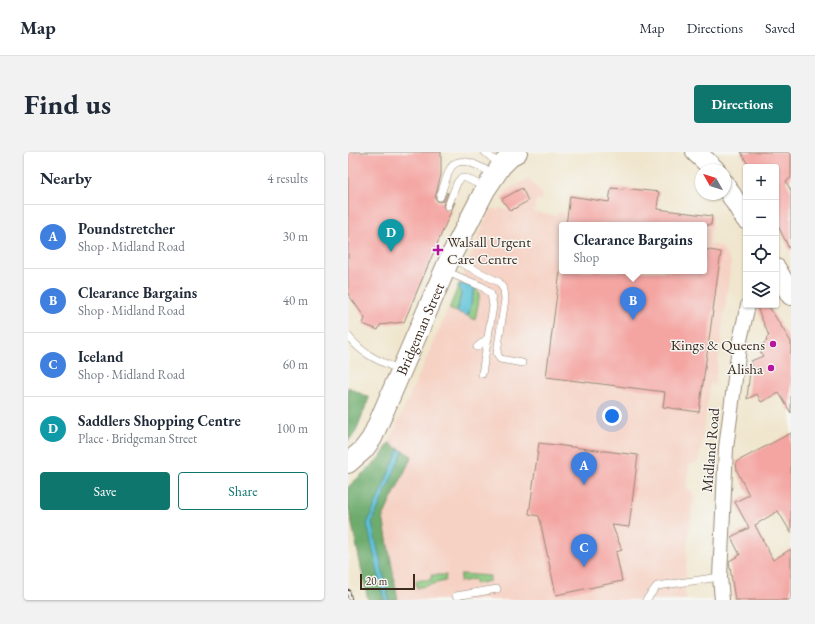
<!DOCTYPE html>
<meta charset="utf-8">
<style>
body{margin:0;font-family:"EB Garamond",serif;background:#f2f2f3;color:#1f2937}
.controls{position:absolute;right:12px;top:12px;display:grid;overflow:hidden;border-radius:4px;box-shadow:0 1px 3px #0004}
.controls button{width:36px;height:36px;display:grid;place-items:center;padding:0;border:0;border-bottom:1px solid #e0e1e3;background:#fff;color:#1f2937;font:20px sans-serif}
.compass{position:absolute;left:347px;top:12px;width:36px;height:36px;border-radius:50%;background:#fff;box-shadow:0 1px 3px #0004;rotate:309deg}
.scale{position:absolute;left:12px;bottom:10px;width:55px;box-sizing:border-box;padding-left:4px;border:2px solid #3b2a1e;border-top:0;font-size:11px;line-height:14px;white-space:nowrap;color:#3b2a1e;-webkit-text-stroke:3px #f6f6f2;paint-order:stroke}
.you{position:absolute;left:264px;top:264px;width:14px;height:14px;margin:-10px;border:3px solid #fff;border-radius:50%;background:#1a73e8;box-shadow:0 0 0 6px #1a73e833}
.badge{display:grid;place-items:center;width:26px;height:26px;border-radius:50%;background:#0f766e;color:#fff;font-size:13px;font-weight:700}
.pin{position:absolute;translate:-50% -33px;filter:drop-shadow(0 1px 2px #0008)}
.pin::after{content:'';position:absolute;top:21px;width:14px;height:12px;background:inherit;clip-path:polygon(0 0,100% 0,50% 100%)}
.popup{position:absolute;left:211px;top:70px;width:148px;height:52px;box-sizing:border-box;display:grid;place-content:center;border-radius:4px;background:#fff;filter:drop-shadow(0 1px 3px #0005);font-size:13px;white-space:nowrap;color:#747a83}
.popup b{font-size:15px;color:#1f2937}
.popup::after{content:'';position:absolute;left:50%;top:100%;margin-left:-8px;border:8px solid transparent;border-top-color:#fff}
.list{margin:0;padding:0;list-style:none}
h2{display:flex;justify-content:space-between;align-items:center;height:52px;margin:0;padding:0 16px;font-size:17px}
h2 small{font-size:13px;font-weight:400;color:#747a83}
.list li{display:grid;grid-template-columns:26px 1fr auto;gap:12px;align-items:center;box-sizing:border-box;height:64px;padding:0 16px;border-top:1px solid #e0e1e3}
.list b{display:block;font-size:15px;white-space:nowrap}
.list p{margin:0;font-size:13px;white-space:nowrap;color:#747a83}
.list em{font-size:13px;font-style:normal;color:#747a83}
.actions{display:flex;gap:8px;padding:12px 16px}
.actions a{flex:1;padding:9px 0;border:1px solid #0f766e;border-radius:4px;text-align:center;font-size:14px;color:#0f766e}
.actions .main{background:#0f766e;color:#fff}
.icon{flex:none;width:22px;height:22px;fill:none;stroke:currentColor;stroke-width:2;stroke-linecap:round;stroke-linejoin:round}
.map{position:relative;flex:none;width:443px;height:448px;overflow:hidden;border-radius:4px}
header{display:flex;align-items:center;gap:24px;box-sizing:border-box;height:56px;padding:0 20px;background:#fff;border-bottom:1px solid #e0e1e3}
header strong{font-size:19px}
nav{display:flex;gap:22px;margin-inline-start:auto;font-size:14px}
.intro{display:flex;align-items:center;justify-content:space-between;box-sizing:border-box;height:96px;padding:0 24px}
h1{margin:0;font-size:28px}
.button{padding:10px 18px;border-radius:4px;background:#0f766e;color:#fff;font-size:14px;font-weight:700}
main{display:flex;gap:24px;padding:0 24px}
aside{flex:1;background:#fff;border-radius:4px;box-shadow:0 1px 3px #0004}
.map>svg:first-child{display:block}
.built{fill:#f6d2c4;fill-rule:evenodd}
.green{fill:#88c87f;stroke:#62794e}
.forest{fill:#6eac6e;stroke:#546b46}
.water{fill:#5bc2d8;stroke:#4b767b}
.building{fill:#f4a5a2}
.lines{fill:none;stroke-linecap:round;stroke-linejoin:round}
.lane-casing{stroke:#968876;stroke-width:8}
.street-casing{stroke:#968876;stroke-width:16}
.secondary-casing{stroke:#968876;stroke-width:22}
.lane{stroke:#fff;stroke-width:7}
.street{stroke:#fff;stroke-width:14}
.secondary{stroke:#fff;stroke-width:20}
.rail-casing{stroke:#3b2a1e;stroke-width:4.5}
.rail{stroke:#f6f6f2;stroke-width:3;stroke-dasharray:9;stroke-linecap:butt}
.poi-dot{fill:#b5179e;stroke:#f6f6f2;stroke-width:1.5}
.labels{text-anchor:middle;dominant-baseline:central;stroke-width:3;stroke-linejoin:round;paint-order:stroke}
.poi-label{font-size:15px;fill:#3b2a1e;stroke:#f6f6f2;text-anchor:end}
.street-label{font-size:15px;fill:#3b2a1e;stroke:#f6f6f2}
</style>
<header>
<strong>Map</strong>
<nav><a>Map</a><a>Directions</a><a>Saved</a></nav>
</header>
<div class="intro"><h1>Find us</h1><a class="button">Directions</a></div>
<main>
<aside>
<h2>Nearby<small>4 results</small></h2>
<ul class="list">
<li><span class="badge" style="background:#3f7fe0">A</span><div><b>Poundstretcher</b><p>Shop · Midland Road</p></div><em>30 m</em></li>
<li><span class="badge" style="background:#3f7fe0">B</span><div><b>Clearance Bargains</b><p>Shop · Midland Road</p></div><em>40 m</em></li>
<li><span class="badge" style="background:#3f7fe0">C</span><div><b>Iceland</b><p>Shop · Midland Road</p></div><em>60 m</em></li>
<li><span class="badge" style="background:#0f9aa8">D</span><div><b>Saddlers Shopping Centre</b><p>Place · Bridgeman Street</p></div><em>100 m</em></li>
</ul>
<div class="actions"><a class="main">Save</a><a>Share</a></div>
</aside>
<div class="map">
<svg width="443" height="448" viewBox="0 0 443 448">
<rect width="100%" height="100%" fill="#f6f6f2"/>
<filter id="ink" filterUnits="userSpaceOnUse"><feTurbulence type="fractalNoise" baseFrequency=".025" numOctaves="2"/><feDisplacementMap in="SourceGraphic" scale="8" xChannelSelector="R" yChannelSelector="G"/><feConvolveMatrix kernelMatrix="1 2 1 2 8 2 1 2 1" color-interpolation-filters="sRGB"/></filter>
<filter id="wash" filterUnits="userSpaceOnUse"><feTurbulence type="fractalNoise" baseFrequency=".012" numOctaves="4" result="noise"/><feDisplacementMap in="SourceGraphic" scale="16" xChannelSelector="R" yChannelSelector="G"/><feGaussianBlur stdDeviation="0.9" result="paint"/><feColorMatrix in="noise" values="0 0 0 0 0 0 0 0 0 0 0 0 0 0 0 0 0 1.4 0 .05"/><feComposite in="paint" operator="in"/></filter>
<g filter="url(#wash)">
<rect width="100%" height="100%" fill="#f0e6cd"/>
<path class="built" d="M181,26L194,43L193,48H188L186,60L209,64L210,60L220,61L222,44L261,50L263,34L311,40L309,57L344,61L343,70L364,72L361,92L373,94L383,110L367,233L362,232L351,309L347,312H341L338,335L343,338L346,343L339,393L337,441L338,448H50L35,365L64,304L41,291L111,132L138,67L145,56L150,58L151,56L161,58L154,47L159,38ZM214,73H356V119H214Z"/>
<g class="green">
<polygon points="111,132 113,143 109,160 101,157"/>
<polygon points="127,136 131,140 131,148 127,168 120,164"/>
<polygon points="113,422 142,424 142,429 128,432 126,427 112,430"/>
<polygon points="83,423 98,423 97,429 69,436 68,428 83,428"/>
</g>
<g class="forest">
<polygon points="0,235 21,246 7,281 0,289"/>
<polygon points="41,291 64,304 35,365 50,448 20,448 0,353 0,335 33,305"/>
</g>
<g class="water">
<polygon points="111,132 117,132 127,136 120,164 109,160 113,143"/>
<polygon points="51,297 55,299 24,371 41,448 36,448 19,372"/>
</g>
<g id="blocks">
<g class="building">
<polygon points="0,0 93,0 93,23 87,46 90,50 95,49 99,40 100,41 95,54 99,59 103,58 107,50 56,170 32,173 30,178 15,172 17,166 0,142"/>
<polygon points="393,0 443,0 443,26 438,29 443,39 443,100 428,70 428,15 401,15"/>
<polygon points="174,36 180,49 162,59 154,47"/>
<polygon points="263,36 275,37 275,36 311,40 309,57 364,64 363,73 218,73 222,44 261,50"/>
<polygon points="356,97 373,100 351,260 315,255 317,240 198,225 212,119 356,119"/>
<polygon points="408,153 420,153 443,190 443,261 431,241 413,250 409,242 399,247 403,209 415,204 410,195 419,189 418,186 421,184"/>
<polygon points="443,281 443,381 430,359 407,373 425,408 443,397 443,448 387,448 381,409 392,403 383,385 401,376 387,350 401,343 389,319 388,310"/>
<polygon points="191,291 290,303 281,375 264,373 274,398 268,400 274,429 208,443 191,364 181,362"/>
</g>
</g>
</g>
<g filter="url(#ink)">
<use href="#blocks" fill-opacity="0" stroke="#968876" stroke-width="1"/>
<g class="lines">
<g class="lane-casing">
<g id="lane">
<polyline points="137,0 152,13"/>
<path d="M92,45C95,36 98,26 102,17C111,0 134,16 145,22"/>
<polyline points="100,54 109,31 113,26 118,26 138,36"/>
<polyline points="103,106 151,130 156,138 157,147 149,201 152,207 174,211"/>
<polyline points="97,119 135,135 143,142 145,154 134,222"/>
<path d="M0,184C16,204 30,208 52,218"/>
<polyline points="129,195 140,186"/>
<polyline points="108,444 149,437"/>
<polyline points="298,448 309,434 372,425"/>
</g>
</g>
<g class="street-casing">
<polyline id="street" points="374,448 372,425 378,296 392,188 400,153"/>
</g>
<g class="secondary-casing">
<g id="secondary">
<polyline points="348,0 367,18"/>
<polyline points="377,33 398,67"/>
<polyline points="428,117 443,143"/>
<path id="s1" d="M0,311L15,298L24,286L102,106L137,38L153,14L164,3L169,0"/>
</g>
</g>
<use href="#lane" class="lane"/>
<use href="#street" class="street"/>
<use href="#secondary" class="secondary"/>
<g class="rail-casing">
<polyline id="rail" points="0,439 2,448"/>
</g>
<use href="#rail" class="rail"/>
</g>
</g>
<g class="poi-dot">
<path d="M88 92h4v4h4v4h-4v4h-4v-4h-4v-4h4z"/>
<circle cx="425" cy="192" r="4"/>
<circle cx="423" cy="216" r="4"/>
</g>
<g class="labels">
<g class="poi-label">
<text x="99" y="89" text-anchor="start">Walsall Urgent<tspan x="99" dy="17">Care Centre</tspan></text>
<text x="417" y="192">Kings &amp; Queens</text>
<text x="415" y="216">Alisha</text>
</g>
<g class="street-label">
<text stroke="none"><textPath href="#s1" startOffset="154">Bridgeman Street</textPath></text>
<text transform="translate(362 298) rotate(-85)">Midland Road</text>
</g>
</g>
</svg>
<div class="controls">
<button>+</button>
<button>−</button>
<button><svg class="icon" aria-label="locate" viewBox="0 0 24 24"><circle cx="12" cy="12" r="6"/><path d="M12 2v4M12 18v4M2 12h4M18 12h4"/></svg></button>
<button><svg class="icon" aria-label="layers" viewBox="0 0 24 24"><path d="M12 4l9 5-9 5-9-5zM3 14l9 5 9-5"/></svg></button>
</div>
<svg class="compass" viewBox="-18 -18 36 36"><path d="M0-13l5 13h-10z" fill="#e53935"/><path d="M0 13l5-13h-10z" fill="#747a83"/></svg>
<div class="scale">20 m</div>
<div class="you"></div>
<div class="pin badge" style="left:236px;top:333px;background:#3f7fe0">A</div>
<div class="pin badge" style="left:285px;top:168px;background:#3f7fe0">B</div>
<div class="popup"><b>Clearance Bargains</b>Shop</div>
<div class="pin badge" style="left:236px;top:415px;background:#3f7fe0">C</div>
<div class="pin badge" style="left:43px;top:100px;background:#0f9aa8">D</div>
</div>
</main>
